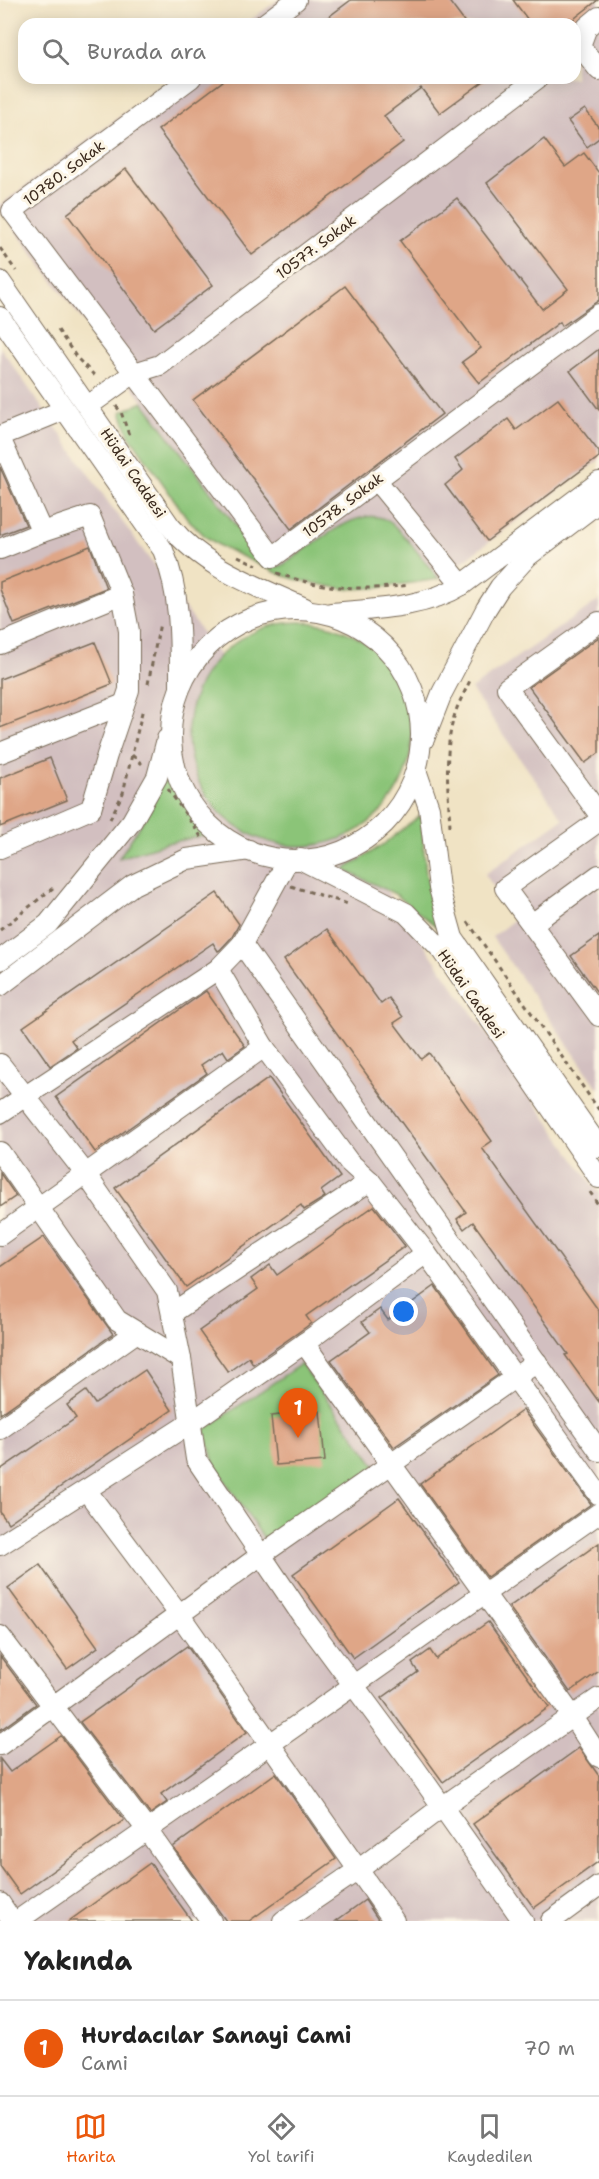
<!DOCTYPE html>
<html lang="tr">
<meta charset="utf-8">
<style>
body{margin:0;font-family:"Shantell Sans",sans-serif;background:#f6f6f6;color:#222}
.you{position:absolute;left:404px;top:1312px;width:21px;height:21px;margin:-15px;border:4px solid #fff;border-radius:50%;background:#1a73e8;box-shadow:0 0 0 9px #1a73e833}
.badge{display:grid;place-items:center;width:39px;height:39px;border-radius:50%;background:#ea580c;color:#fff;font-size:20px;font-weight:700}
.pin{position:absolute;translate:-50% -50px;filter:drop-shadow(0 2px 3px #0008)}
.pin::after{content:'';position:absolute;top:32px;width:21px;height:18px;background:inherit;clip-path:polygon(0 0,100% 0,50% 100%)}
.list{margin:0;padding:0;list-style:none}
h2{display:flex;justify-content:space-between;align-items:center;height:78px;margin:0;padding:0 24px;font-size:26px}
h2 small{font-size:20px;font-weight:400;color:#767676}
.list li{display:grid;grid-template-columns:39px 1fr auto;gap:18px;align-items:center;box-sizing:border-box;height:96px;padding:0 24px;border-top:2px solid #e0e0e0}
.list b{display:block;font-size:22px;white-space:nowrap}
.list p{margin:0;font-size:20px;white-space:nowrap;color:#767676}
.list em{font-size:20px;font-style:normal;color:#767676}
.icon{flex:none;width:33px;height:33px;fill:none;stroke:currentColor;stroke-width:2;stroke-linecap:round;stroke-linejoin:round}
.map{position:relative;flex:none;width:599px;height:1921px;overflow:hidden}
.search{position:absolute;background:#fff;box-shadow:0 3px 15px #0003;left:18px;right:18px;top:18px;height:66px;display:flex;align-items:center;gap:15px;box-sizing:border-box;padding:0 21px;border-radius:18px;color:#767676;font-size:22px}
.sheet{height:174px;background:#fff}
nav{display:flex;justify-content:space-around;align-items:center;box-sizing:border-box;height:84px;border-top:2px solid #e0e0e0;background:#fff;font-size:16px;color:#767676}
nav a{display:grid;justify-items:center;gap:3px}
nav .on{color:#ea580c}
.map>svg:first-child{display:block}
.industrial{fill:#d2bfc0}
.green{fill:#8bc478;stroke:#63774b;stroke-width:1.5}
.building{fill:#dfa687}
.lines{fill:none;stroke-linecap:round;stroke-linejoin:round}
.minor-casing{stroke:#7a6b58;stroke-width:22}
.path{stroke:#7a6b58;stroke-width:3;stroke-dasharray:4.5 4.5;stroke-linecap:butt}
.minor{stroke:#fff;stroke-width:20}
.labels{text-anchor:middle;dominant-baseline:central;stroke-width:6;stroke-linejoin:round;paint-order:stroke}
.street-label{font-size:15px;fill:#3b2a1e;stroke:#fcf5e5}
</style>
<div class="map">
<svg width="599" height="1921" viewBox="0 0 599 1921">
<rect width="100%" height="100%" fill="#fcf5e5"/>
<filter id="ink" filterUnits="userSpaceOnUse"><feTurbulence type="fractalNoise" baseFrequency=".0167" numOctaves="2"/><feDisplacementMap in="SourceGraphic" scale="12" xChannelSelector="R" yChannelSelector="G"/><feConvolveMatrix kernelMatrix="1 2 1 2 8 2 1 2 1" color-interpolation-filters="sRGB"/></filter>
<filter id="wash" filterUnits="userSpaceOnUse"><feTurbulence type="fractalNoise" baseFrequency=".008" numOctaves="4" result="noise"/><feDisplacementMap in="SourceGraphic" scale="24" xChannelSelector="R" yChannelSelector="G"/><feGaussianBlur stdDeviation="1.35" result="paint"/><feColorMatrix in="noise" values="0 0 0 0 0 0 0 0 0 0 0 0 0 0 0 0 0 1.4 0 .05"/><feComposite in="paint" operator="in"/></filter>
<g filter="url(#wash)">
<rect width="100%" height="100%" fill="#f0e3c4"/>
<g class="industrial">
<polygon points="278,0 599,0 599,460 439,579 393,524 379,518 359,519 338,527 281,566 273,567 265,564 0,210 0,205 172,78 575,78 575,24 245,24"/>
<polygon points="0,347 106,499 286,748 599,1194 599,1921 0,1921"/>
<polygon points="599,600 599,1089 492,937 515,919 485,874 563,819 471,689"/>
</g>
<g class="green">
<path d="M143,402L265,564L273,567L281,566C307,552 360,498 391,523C408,537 424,562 439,579L377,588L345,589L328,586L294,579L279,574L220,546L206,537L187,518L129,435L121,412Z"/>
<circle cx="300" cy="734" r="112"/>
<polygon points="169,762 185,799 213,834 167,843 119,858 149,812"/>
<polygon points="421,815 426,875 442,931 395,894 344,870 384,844"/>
<polygon points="301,1364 376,1466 266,1542 214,1464 205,1429"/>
</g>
<g id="blocks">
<g class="building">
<polygon points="351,0 448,0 466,24 319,24"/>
<polygon points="513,0 598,0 567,24 531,24"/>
<polygon points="227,78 488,78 440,113 421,88 384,116 403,142 252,255 158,130"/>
<polygon points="585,109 599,128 599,138 587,147 568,121"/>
<polygon points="544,139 565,167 584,153 599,173 599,300 562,326 560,322 479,383 462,362 481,348 400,241 457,198 542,309 568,289 487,183"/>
<polygon points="126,169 213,285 154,329 67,214"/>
<polygon points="345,286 442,414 291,529 193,400"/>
<polygon points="599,349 599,410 570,371"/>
<polygon points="558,399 599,452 599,457 487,541 445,485 463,470 455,459 508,419 516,430"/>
<polygon points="0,467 26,525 0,535"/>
<polygon points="90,546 106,588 14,624 0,589 0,582"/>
<polygon points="599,637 599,753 585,763 529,687"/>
<polygon points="95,642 112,684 0,728 0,679"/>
<polygon points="50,758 67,800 0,827 0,778"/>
<polygon points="217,893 239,924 232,937 220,950 218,951 213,943 71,1040 77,1048 50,1066 23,1027"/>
<polygon points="327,929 381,1004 389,998 403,1017 394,1023 421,1059 429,1053 492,1141 482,1148 599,1311 599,1402 565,1355 568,1354 473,1222 464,1229 457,1219 466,1212 284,960"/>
<polygon points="599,936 599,995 571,956"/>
<polygon points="206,991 245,1046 228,1058 223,1050 201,1065 207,1073 95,1152 56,1097"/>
<polygon points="269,1078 340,1177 321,1191 325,1197 304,1210 301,1205 186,1287 115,1188"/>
<polygon points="0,1173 16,1196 0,1207"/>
<polygon points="374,1206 405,1246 306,1316 311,1323 306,1327 253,1364 249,1357 228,1372 199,1331 258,1289 251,1279 270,1265 277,1275"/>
<polygon points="44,1237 113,1334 0,1414 0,1267"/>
<polygon points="435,1286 498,1375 394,1447 331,1360 370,1332 362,1322 380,1309 388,1320"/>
<polygon points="145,1370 172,1410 8,1523 0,1512 0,1470 76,1418 67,1405 86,1391 95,1404"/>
<polygon points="523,1410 591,1504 487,1577 420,1484"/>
<polygon points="320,1411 325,1461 276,1465 271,1416"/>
<polygon points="399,1498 459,1582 353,1658 293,1574"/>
<polygon points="599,1543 599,1671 570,1692 509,1607"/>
<polygon points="40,1565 98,1647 67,1669 8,1588"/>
<polygon points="488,1622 549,1707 443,1782 382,1698 418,1672 412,1663 430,1650 436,1659"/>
<polygon points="187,1646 247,1732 161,1794 167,1802 150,1814 80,1722"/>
<polygon points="0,1656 36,1704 0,1730"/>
<polygon points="61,1736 124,1820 20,1894 0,1866 0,1759 10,1772"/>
<polygon points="579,1748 599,1776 599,1861 534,1908 473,1824"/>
<polygon points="276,1773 336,1859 249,1921 226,1921 173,1847"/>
<polygon points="150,1863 192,1921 69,1921"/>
<polygon points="365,1900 379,1921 336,1921"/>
</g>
</g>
</g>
<g filter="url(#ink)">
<use href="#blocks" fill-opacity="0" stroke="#7a6b58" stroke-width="1.5"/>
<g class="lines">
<g class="minor-casing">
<g id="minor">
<polyline points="599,17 587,27 580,46 599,70"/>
<polyline points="264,24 296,0"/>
<polyline points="191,78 12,211 273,557 599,314"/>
<path d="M0,281L170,526C204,568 257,586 305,608"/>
<path d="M0,317L163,550C181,594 180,640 180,686"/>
<polyline points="88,406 134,373 160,365 538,78"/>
<polyline points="0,436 64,410"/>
<polyline points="0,438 42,532 90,516 122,594 129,631 129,690 107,755 91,809 0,848"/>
<polyline points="376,480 462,585"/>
<polyline points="0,549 42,532"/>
<circle cx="296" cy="735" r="125"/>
<path d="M331,613C374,609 425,608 462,585L599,482"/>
<polyline points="599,622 507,688 599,814"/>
<polyline points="0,644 122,594"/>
<polyline points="424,739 442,693 486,609 500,587 528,556 599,502"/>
<polyline points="0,753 124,704"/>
<polyline points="416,770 429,808 439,888 453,938 599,1147"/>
<polyline points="599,821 505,888 599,1016"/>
<polyline points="300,859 406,913 443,951 599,1178"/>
<polyline points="532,924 599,875"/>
<polyline points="242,944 599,1451"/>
<polyline points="0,960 48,924 132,821 157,777 167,739"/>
<polyline points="218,969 264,1047 349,1162 370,1181 426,1253 599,1495"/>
<polyline points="0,986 133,885 187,859 249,850"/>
<polyline points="0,1064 85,1173 167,1291 181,1359 196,1459 303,1617 415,1768 523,1921"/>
<polyline points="0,1113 218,969 242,944 288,860"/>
<polyline points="0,1152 117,1320 181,1359"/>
<polyline points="0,1235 264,1047"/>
<polyline points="172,1313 370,1181"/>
<polyline points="304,1343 573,1717 599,1757"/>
<polyline points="0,1429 137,1332"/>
<polyline points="86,1490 179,1614 394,1921"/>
<polyline points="0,1545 190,1423 313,1337 426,1253"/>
<polyline points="0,1636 147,1830 211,1921"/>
<polyline points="0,1745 261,1555 537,1362"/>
<polyline points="0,1903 12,1921"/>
<path d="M17,1921C211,1785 406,1650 599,1513"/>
<polyline points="283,1921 358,1870 442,1807 599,1698"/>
<polyline points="551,1921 599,1886"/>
</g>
</g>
<g class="path">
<polyline points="0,248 16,271"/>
<polyline points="58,330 77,358 97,378"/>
<polyline points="116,406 121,412 129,435"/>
<polyline points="238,556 257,565"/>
<path d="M277,573C320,589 364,591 409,585"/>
<polyline points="148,684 160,623"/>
<polyline points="132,755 142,764"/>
<polyline points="168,789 202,838"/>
<polyline points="110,819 123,793 143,708"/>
<path d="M450,826C448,788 443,745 457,708C461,698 467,688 471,678"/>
<polyline points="291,886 348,904"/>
<polyline points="468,922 599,1110"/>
<polyline points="0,930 53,888"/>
<polyline points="590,1192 599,1206"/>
</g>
<use href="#minor" class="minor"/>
</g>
</g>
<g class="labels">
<g class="street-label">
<text transform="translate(64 173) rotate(-37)">10780. Sokak</text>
<text transform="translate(316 247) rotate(-37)">10577. Sokak</text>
<text transform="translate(133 473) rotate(56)">Hüdai Caddesi</text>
<text transform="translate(343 505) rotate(-37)">10578. Sokak</text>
<text transform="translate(471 994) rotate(55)">Hüdai Caddesi</text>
</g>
</g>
</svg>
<div class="you"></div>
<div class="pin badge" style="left:298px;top:1438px">1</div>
<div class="search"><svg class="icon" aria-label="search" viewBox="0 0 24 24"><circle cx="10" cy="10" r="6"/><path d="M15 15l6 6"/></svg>Burada ara</div>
</div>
<section class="sheet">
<h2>Yakında<small></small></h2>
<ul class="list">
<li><span class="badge">1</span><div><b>Hurdacılar Sanayi Cami</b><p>Cami</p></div><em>70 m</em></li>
</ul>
</section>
<nav>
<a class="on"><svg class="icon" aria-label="map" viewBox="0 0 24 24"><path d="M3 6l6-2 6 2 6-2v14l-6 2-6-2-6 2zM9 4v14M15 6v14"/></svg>Harita</a>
<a><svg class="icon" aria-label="directions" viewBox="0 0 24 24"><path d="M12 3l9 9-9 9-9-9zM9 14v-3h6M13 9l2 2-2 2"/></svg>Yol tarifi</a>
<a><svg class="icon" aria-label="saved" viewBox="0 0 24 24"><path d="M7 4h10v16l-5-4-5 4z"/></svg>Kaydedilen</a>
</nav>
